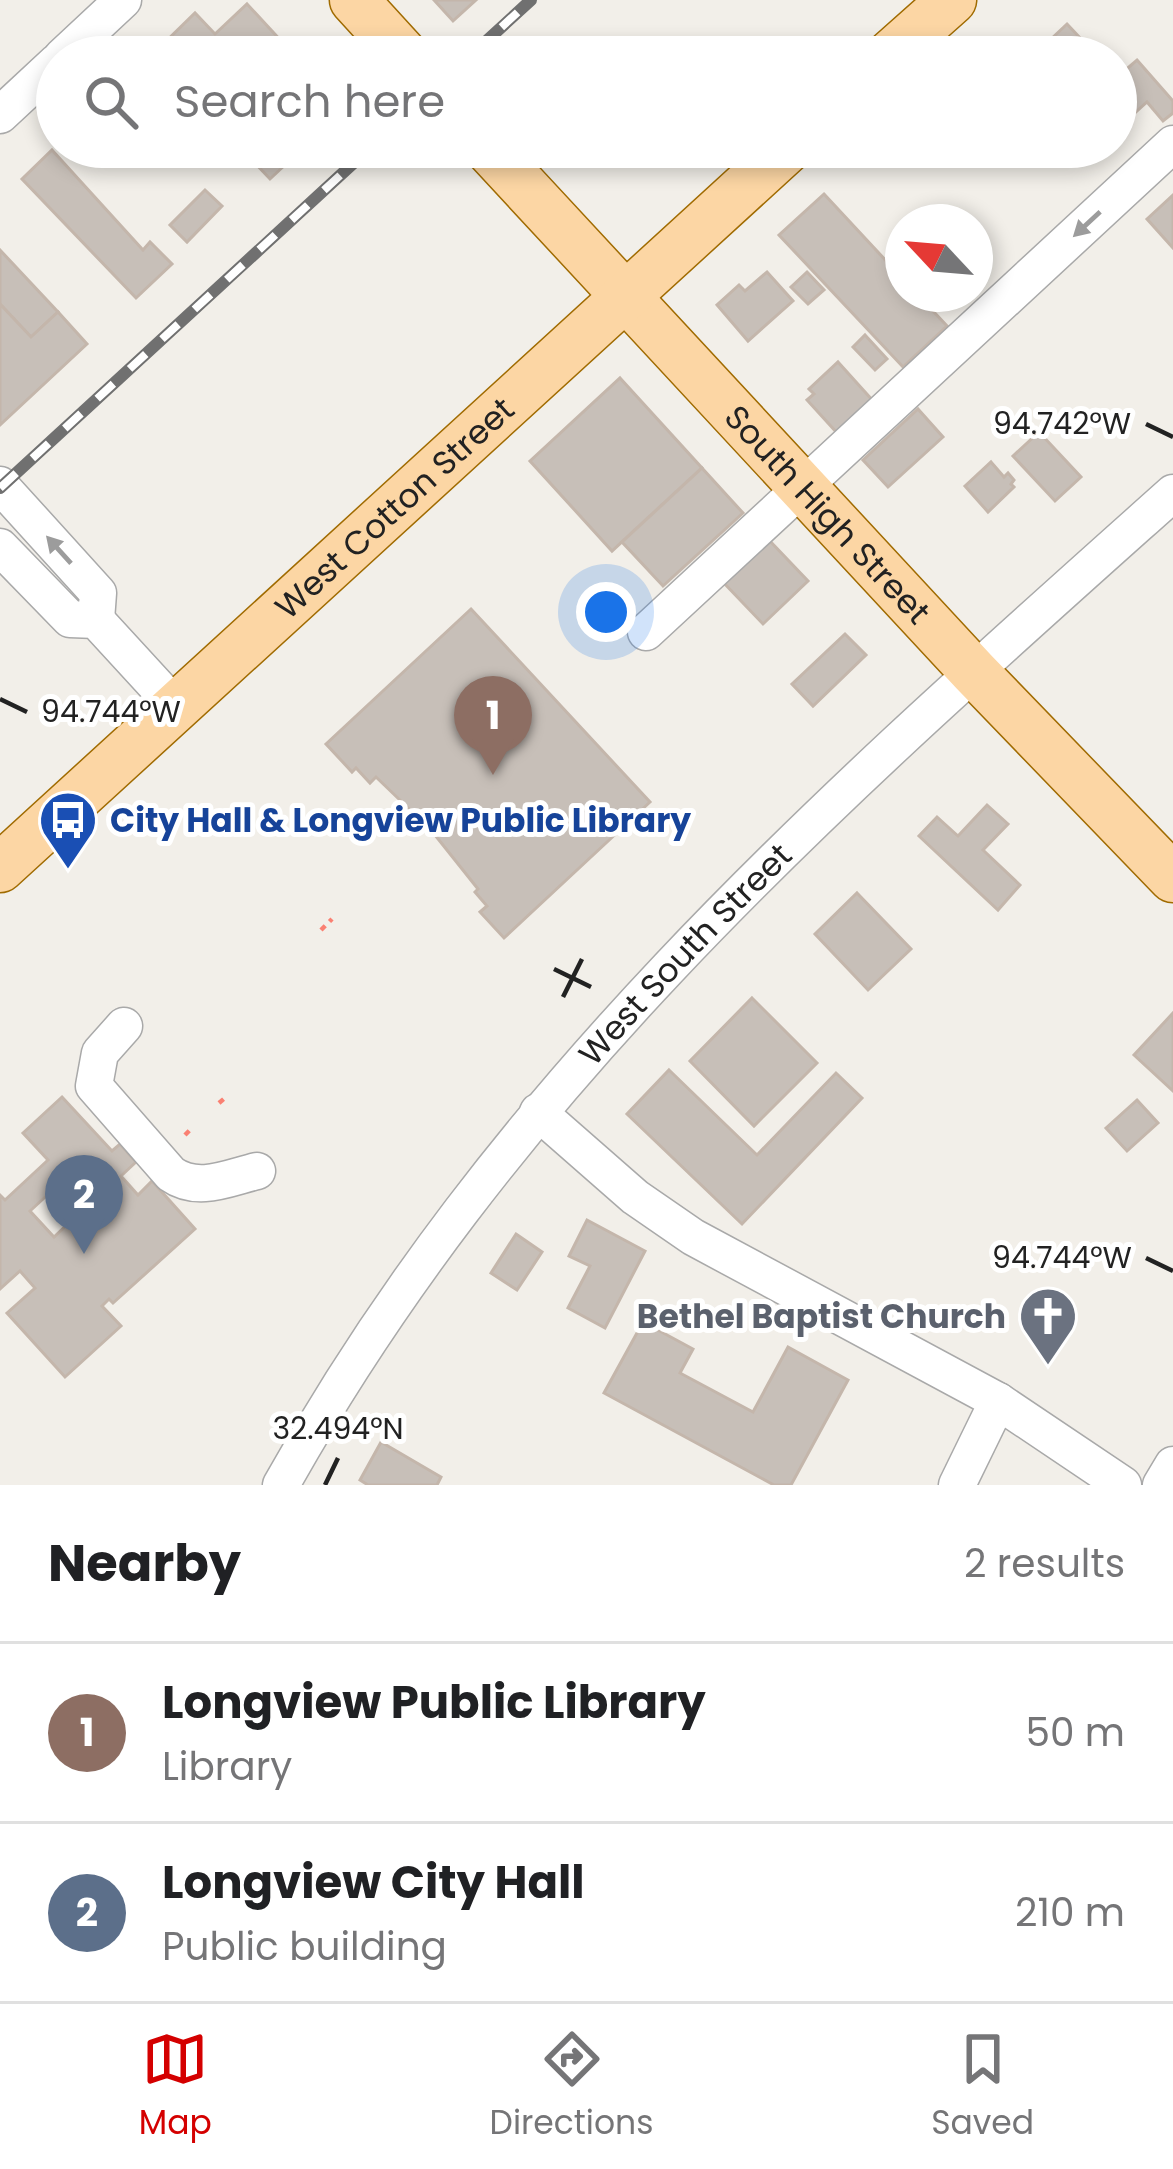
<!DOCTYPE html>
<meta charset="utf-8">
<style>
body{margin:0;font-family:Poppins,sans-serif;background:#f6f6f6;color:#202124}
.compass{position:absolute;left:885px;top:204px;width:108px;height:108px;border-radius:50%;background:#fff;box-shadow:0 6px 18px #0003;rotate:296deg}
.you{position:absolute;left:606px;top:612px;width:42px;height:42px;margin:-30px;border:9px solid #fff;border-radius:50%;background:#1a73e8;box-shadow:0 0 0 18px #1a73e833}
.badge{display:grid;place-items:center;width:78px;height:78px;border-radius:50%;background:#d40000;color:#fff;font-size:39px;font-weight:700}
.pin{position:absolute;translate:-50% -99px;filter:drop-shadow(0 3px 6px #0008)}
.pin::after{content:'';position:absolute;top:63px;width:42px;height:36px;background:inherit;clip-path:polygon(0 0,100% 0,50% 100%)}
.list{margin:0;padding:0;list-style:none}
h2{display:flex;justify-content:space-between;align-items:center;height:156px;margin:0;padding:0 48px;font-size:51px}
h2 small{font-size:39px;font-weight:400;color:#757577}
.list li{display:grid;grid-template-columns:78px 1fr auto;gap:36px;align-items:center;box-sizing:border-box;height:180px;padding:0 48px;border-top:3px solid #e0e0e0}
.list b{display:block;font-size:45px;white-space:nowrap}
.list p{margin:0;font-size:39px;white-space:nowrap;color:#757577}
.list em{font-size:39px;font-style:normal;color:#757577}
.icon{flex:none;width:66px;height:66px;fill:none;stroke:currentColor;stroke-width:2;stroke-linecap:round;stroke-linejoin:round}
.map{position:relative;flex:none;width:1173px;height:1485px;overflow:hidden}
.search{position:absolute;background:#fff;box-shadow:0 6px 18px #0003;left:36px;right:36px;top:36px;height:132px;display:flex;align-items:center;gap:30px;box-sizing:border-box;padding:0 42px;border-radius:66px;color:#757577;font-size:45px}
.sheet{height:516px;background:#fff}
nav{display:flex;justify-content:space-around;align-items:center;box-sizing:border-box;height:168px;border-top:3px solid #e0e0e0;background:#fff;font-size:33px;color:#757577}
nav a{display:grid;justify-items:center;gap:6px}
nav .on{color:#d40000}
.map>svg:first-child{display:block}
.building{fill:#c7bfb8;stroke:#c4b6ab;stroke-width:3;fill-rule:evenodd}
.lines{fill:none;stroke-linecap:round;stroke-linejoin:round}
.minor-casing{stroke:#a9a9a9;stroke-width:39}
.major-casing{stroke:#a06b00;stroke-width:51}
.path{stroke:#fa8072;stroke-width:4.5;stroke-dasharray:6 6;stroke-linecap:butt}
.minor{stroke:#fff;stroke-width:36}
.major{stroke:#fcd6a4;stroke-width:48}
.rail-casing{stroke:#707070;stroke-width:12}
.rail{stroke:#fff;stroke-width:8;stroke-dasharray:22;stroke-linecap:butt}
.oneway{fill:#9c9c9c}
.ticks{fill:none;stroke:#222;stroke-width:4.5}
.labels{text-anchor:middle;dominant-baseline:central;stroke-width:10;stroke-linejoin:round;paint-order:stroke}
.street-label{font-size:33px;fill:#222;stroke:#fff}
.transit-label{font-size:33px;font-weight:bold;fill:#164399;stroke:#fff;text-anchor:start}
.worship-label{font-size:33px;font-weight:bold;fill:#5b616d;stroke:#fff;text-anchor:end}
.ticks-label{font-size:30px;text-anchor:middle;fill:#222;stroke:#fff;stroke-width:10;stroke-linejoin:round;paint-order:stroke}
</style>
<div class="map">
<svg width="1173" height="1485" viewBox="0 0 1173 1485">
<rect width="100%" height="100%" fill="#f2efe9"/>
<g class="building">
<polygon points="434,0 476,0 453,21"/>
<polygon points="247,4 296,57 156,57 153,54 195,13 215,34"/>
<polygon points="1067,24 1098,57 1032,57"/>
<polygon points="1137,60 1173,101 1173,113 1163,121 1147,102 1128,119 1116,105 1116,78"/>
<polygon points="240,147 304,147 270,179"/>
<polygon points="52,150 143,250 150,242 172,264 136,298 22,179"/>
<polygon points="205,190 222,206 187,242 170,225"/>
<polygon points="824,194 903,279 903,294 917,294 947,326 903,367 779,235"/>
<polygon points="1173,195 1173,248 1147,219"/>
<polygon points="0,250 58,312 31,337 0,304"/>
<polygon points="767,272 793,301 748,341 717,305 739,285 745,291"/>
<polygon points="807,272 824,290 808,304 791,287"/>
<polygon points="0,304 31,337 58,312 87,344 0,425"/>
<polygon points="865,335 887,359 875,370 853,347"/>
<polygon points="838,362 874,402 839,435 807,400 814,394 809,389"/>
<polygon points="620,378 702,468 612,551 530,461"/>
<polygon points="918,409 943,437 888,487 863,460"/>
<polygon points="1039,432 1081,477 1055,501 1013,456"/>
<polygon points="991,462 1004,477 1008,473 1014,480 1011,484 1014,487 988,512 965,486"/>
<polygon points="702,468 743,513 663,586 622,542"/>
<polygon points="768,539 808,581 763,624 723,582"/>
<polygon points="471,609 650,802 504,938 480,912 487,906 475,892 478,889 431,830 376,777 370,783 356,768 352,772 326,744"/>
<polygon points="845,634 866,655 813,706 792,684"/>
<polygon points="987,805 1008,824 983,850 1020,885 998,910 919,836 937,817 958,836"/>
<polygon points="857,893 911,949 868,990 815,934"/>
<polygon points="752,998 817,1063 754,1126 690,1061"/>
<polygon points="1173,1013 1173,1091 1134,1055"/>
<polygon points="669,1070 757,1155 836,1073 862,1098 742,1224 627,1114"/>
<path d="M62,1097L112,1151L120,1144L136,1162L121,1176L138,1195L152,1181L195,1229L113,1303L109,1299L102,1306L121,1326L65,1377L7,1313L35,1288L20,1271L0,1289V1195L5,1200L48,1160L23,1133ZM55,1188L79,1213L54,1237L30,1211Z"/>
<polygon points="1137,1100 1158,1123 1127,1151 1106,1128"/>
<polygon points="587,1220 645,1251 605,1328 568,1308 590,1266 569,1256"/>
<polygon points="516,1234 542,1252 517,1290 491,1273"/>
<polygon points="643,1322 693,1349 680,1373 753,1412 788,1347 848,1380 791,1485 774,1485 604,1393"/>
<polygon points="381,1442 441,1477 437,1485 368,1485 360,1480"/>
</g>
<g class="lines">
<g class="minor-casing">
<g id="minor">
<polyline points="62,57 123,0"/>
<polyline points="0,115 57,62"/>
<polyline points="0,485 98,593 96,620"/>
<polyline points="0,547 70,619 96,620 175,706"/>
<polyline points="646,632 1173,144"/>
<path d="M124,1026L100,1053L94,1086L171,1174C198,1193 228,1178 257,1171"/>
<polyline points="538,1112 635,1197 693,1237 998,1401 1123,1485"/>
<path id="s1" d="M281,1485C507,1081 833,797 1173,493"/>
<polyline points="957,1485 998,1401"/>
<polyline points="1161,1485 1173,1465"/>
</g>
</g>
<g class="major-casing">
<g id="major">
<polyline points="354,0 406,57"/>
<polyline points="888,57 952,0"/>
<path id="s2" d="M487,147L974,672L1173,878"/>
<path id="s3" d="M0,868L789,147"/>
</g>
</g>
<g class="path">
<polyline points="321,930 332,919"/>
<polyline points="219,1103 226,1097"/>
<polyline points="185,1135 192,1128"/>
</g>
<use href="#minor" class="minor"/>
<use href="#major" class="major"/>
<g class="rail-casing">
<g id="rail">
<polyline points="469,57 531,0"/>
<polyline points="0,488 371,147"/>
</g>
</g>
<use href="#rail" class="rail"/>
</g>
<defs><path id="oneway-solid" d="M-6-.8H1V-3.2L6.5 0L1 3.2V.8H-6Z" transform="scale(3)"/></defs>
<g class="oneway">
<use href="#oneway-solid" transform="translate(1087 224) rotate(137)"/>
<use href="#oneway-solid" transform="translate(59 550) rotate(-132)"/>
</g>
<path class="ticks" d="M1146,424L1173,437M0,699L27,712M554,969L591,987M563,997L582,959M1146,1258L1173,1271M325,1485L338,1458"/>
<defs>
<g id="bus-pin" transform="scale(3)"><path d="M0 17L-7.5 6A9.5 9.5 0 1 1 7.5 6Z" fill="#1a4fb4" stroke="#fff"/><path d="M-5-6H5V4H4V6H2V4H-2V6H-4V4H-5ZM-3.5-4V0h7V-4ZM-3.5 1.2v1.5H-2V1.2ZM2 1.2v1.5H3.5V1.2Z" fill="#fff"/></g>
<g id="church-pin" transform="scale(3)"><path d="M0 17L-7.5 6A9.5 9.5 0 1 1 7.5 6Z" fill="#6b7280" stroke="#fff"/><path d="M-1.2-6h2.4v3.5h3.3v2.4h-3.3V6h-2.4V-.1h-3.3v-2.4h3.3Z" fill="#fff"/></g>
</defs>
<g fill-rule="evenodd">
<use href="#bus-pin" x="68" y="820"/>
<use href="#church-pin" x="1048" y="1316"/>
</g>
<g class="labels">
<g class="street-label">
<text stroke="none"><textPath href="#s3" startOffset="534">West Cotton Street</textPath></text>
<text stroke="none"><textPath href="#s2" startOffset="501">South High Street</textPath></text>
<text stroke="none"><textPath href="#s1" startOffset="669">West South Street</textPath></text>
</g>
<g class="transit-label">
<text x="110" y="820">City Hall &amp; Longview Public Library</text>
</g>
<g class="worship-label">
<text x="1006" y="1316">Bethel Baptist Church</text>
</g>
</g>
<g class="ticks-label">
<text x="1062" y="434">94.742°W</text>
<text x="111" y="722">94.744°W</text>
<text x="1062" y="1268">94.744°W</text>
<text x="338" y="1439">32.494°N</text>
</g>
</svg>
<svg class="compass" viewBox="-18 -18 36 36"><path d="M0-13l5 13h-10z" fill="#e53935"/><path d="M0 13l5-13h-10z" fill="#757577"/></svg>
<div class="you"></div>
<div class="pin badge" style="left:493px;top:775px;background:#8d6e63">1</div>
<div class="pin badge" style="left:84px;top:1254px;background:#5c6f8a">2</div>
<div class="search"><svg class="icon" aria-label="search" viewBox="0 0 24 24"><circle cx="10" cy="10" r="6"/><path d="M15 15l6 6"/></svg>Search here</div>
</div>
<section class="sheet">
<h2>Nearby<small>2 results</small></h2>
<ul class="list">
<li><span class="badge" style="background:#8d6e63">1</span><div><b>Longview Public Library</b><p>Library</p></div><em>50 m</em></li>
<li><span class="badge" style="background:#5c6f8a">2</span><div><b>Longview City Hall</b><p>Public building</p></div><em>210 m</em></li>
</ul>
</section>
<nav>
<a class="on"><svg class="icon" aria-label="map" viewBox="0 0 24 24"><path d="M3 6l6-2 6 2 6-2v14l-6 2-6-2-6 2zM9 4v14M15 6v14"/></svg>Map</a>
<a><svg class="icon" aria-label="directions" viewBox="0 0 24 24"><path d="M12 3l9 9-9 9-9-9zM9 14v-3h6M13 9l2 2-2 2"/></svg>Directions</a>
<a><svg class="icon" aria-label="saved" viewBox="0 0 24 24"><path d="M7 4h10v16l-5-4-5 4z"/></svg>Saved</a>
</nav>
